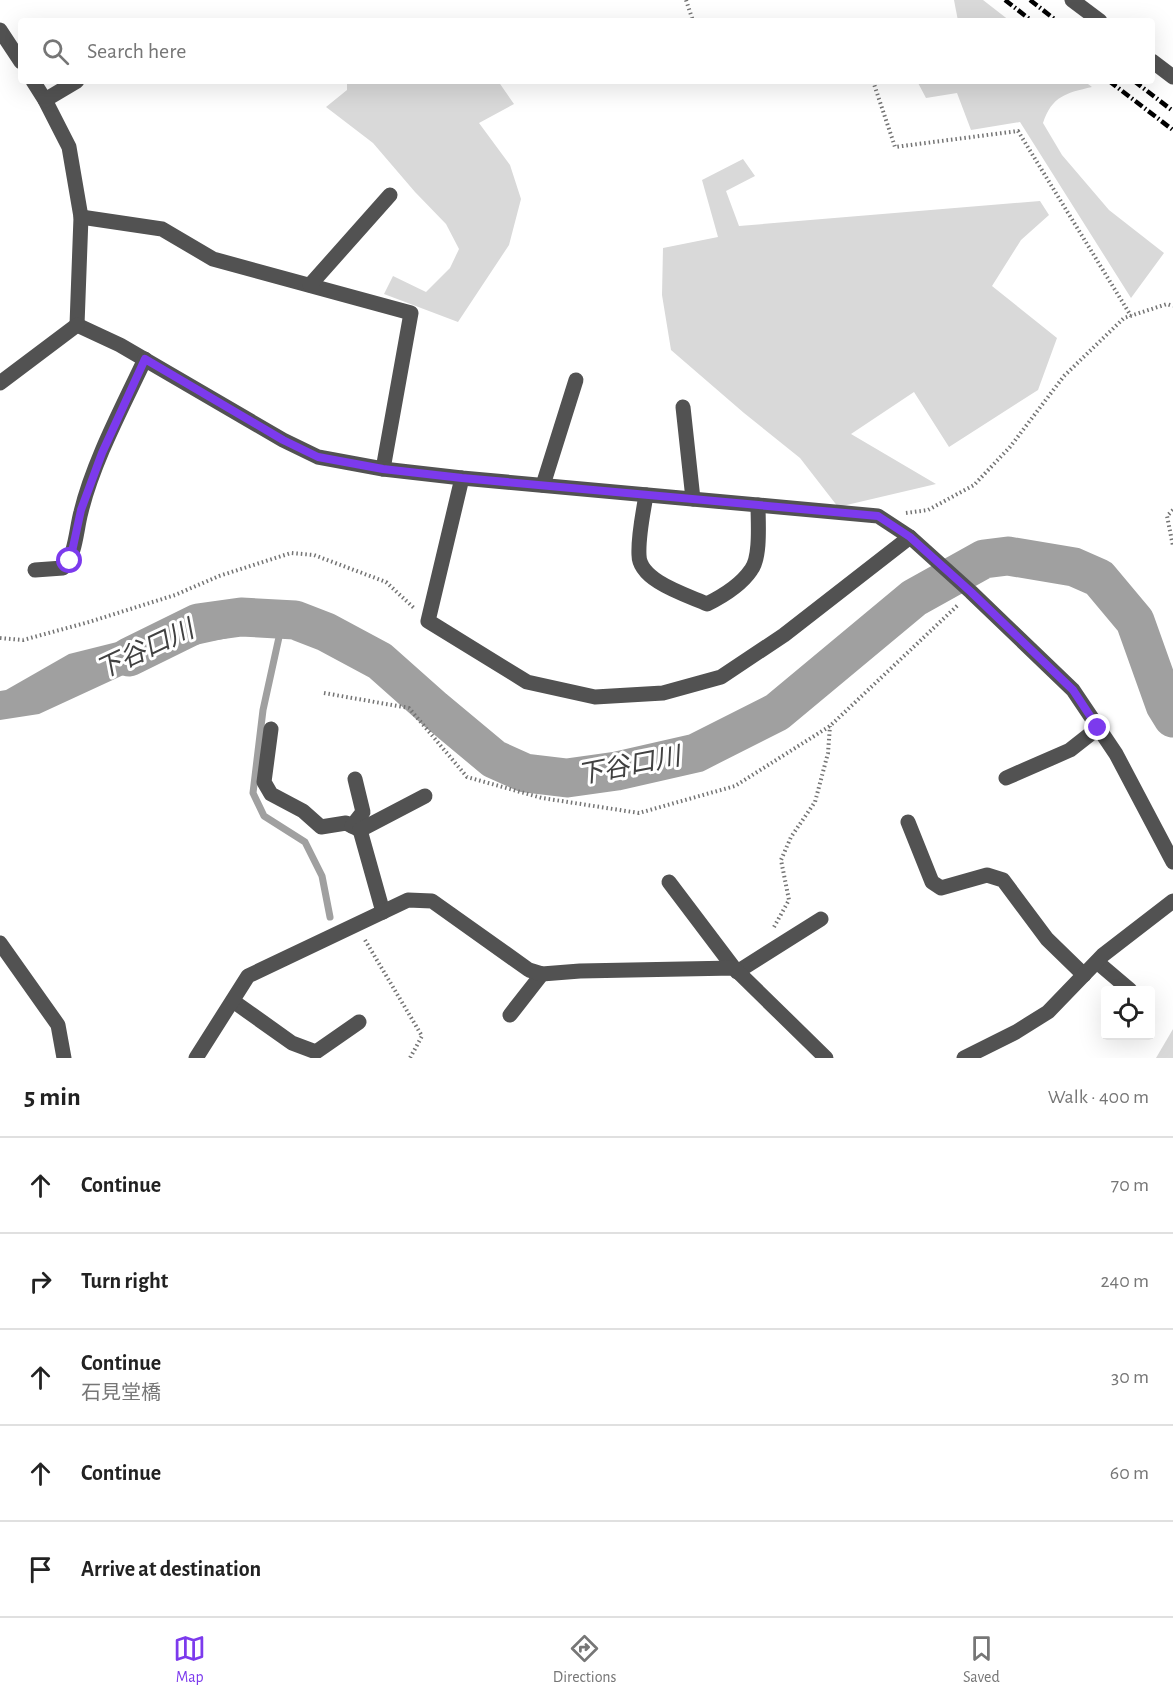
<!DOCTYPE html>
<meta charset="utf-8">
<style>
body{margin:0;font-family:"Alegreya Sans","Noto Sans JP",sans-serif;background:#f6f6f6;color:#222}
.controls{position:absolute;right:18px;bottom:18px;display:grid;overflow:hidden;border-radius:6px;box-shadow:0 6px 24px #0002}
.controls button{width:54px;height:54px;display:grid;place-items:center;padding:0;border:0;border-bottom:2px solid #e0e0e0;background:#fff;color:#222;font:30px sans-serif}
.stop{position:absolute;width:18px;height:18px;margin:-14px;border:4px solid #7c3aed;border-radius:50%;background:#fff}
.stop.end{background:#7c3aed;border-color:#fff;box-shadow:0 2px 6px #0008}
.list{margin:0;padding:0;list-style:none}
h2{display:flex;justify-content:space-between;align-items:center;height:78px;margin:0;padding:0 24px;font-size:26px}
h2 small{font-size:20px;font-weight:400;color:#767676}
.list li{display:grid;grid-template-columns:39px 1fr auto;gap:18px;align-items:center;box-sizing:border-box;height:96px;padding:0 24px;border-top:2px solid #e0e0e0}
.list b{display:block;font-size:22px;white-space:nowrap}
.list p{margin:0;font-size:20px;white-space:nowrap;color:#767676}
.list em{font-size:20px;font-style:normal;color:#767676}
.icon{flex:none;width:33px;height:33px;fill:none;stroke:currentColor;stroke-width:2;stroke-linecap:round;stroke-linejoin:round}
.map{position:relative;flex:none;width:1173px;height:1058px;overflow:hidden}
.search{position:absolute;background:#fff;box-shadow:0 6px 24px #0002;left:18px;right:18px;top:18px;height:66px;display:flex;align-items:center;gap:15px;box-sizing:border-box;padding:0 21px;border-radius:6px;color:#767676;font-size:22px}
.sheet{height:558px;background:#fff}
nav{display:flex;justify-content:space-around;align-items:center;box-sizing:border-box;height:84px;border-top:2px solid #e0e0e0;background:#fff;font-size:16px;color:#767676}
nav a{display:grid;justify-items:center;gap:3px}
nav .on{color:#7c3aed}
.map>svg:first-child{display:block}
.green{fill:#d9d9d9}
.water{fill:#a0a0a0}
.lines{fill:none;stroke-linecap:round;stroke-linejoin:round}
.stream{stroke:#a0a0a0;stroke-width:7}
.river{stroke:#a0a0a0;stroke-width:39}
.path{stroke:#747474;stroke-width:4;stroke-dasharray:1.5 3;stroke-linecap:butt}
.minor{stroke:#525252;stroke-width:15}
.rail{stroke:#000;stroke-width:4.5;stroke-dasharray:9 3 1.5 3;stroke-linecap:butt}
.route{stroke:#7c3aed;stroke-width:8}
.labels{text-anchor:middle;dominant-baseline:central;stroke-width:6;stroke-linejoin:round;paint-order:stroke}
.water-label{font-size:26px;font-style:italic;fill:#414141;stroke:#fff}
</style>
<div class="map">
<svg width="1173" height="1058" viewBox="0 0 1173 1058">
<rect width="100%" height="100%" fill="#fff"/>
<g class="green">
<polygon points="954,0 983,0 1010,21 958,21"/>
<polygon points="347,81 498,81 514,104 479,123 510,165 521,199 509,245 458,322 384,294 393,276 426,292 450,268 459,249 446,224 415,192 373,143 326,107 347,90"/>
<path d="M917,81H1084L1092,87C1066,93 1052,96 1043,123L1062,155L1109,210L1164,253L1131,298L1020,122L971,130L957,93L926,98Z"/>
<polygon points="743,159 755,176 726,191 739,226 1040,201 1049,215 1021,240 992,286 1057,338 1038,390 949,447 914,392 851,434 936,484 838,507 800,458 744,413 671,350 662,295 663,248 718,237 702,180"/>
<polygon points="1173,1029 1173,1058 1156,1058"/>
</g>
<polygon class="water" points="268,629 182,648 39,714 0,720 0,691 6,690 69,654 141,636"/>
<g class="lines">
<polyline class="stream" points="283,619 263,710 253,793 264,816 305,842 322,876 330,917"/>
<polyline class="river" points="129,657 198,623 241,617 295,620 326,632 380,661 434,709 494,759 525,773 567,778 617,771 696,753 777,712 914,598 984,559 1008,556 1074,567 1099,578 1135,621 1165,705 1173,718"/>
<g class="path">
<polyline points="686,0 693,21"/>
<polyline points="873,81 895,147 1018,131 1131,316"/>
<polyline points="1173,510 1167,516 1173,546"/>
<polyline points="906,513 928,510 974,485 1010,447 1064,376 1124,318 1167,304 1173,306"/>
<polyline points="0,638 23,640 89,622 175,595 219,576 291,553 314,555 386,582 414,608"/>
<polyline points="324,693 409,708 467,777 542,798 639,813 735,786 830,726 959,604"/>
<polyline points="774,927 789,900 781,860 791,837 815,802 828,753 830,726"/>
<polyline points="365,940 422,1036 410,1058"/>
</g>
<g class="minor">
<polyline points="1072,0 1100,21"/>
<polyline points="0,30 21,62"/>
<polyline points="1152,61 1173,77"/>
<polyline points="33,81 45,100 69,147 81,217 77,325"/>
<polyline points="45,100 77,81"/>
<polyline points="81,217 162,229 213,259 411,313 383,469"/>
<polyline points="310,285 390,195"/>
<polyline points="77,325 120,345 283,440 318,457 383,469 462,478 878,516 910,537 971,592 1073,690 1116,754 1173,862"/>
<polyline points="0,383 77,325"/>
<polyline points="683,407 693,499"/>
<polyline points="462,478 428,621 527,682 595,697 663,693 721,677 784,635 910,537"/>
<polyline points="543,485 576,380"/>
<path d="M646,495C643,514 638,536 639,555C639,581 687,595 707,604C723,596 741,585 751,570C761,557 758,522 758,505"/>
<path d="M35,570L63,568C76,555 76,530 81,512C93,462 123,406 145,359"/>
<polyline points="271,729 264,782 271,794 303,811 321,827 346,823 360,830"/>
<polyline points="1006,778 1070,750 1098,728"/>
<polyline points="908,822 932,882 941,888 987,875 1003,880 1047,939 1084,975"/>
<polyline points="352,826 363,812 355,779"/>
<polyline points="669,882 734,968"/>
<polyline points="383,912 360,830 425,796"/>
<polyline points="0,943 58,1025 64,1058"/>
<polyline points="1097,962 1130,990"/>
<polyline points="737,972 821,919"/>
<polyline points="233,1001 292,1043 316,1052 359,1022"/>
<polyline points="510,1015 542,974"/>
<polyline points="196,1058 248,976 408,900 432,901 529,970 542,974 580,971 734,968 826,1058"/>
<polyline points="964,1058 1016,1032 1048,1012 1103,955 1173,901"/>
</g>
<g class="rail">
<polyline points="1005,0 1032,21"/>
<polyline points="1030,0 1057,21"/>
<polyline points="1109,81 1173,130"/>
<polyline points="1134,81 1173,111"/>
</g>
</g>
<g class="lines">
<polyline class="route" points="70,561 81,510 102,453 145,359 283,440 318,457 383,469 462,478 878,516 910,537 971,592 1073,690 1098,728"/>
</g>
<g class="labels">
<g class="water-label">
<text transform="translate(145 650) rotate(-25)">下谷口川</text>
<text transform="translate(629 766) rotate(-11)">下谷口川</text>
</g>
</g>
</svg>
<div class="controls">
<button><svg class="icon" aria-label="locate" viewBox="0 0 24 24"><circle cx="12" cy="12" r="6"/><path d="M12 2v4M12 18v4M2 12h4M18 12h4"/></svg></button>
</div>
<div class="stop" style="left:70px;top:561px"></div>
<div class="stop end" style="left:1098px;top:728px"></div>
<div class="search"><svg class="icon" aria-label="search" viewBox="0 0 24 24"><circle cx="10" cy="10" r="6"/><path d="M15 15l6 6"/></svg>Search here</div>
</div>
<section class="sheet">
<h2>5 min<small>Walk · 400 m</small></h2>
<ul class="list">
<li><svg class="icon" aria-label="ahead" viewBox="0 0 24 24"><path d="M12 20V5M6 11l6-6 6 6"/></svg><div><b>Continue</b></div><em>70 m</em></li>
<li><svg class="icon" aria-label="right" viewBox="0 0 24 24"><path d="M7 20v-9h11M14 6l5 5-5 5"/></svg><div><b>Turn right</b></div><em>240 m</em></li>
<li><svg class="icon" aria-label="ahead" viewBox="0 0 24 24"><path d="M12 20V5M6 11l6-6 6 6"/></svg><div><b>Continue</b><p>石見堂橋</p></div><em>30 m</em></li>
<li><svg class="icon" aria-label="ahead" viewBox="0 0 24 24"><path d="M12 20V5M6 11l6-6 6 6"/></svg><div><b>Continue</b></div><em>60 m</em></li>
<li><svg class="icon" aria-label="arrive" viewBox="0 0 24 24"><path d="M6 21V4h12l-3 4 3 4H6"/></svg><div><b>Arrive at destination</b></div></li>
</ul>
</section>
<nav>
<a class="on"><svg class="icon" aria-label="map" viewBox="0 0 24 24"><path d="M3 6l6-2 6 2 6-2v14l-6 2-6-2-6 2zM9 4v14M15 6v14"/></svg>Map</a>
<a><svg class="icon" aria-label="directions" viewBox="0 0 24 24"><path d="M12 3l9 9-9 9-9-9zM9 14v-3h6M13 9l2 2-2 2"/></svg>Directions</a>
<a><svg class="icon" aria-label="saved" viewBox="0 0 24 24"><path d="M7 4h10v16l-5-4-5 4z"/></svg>Saved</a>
</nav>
